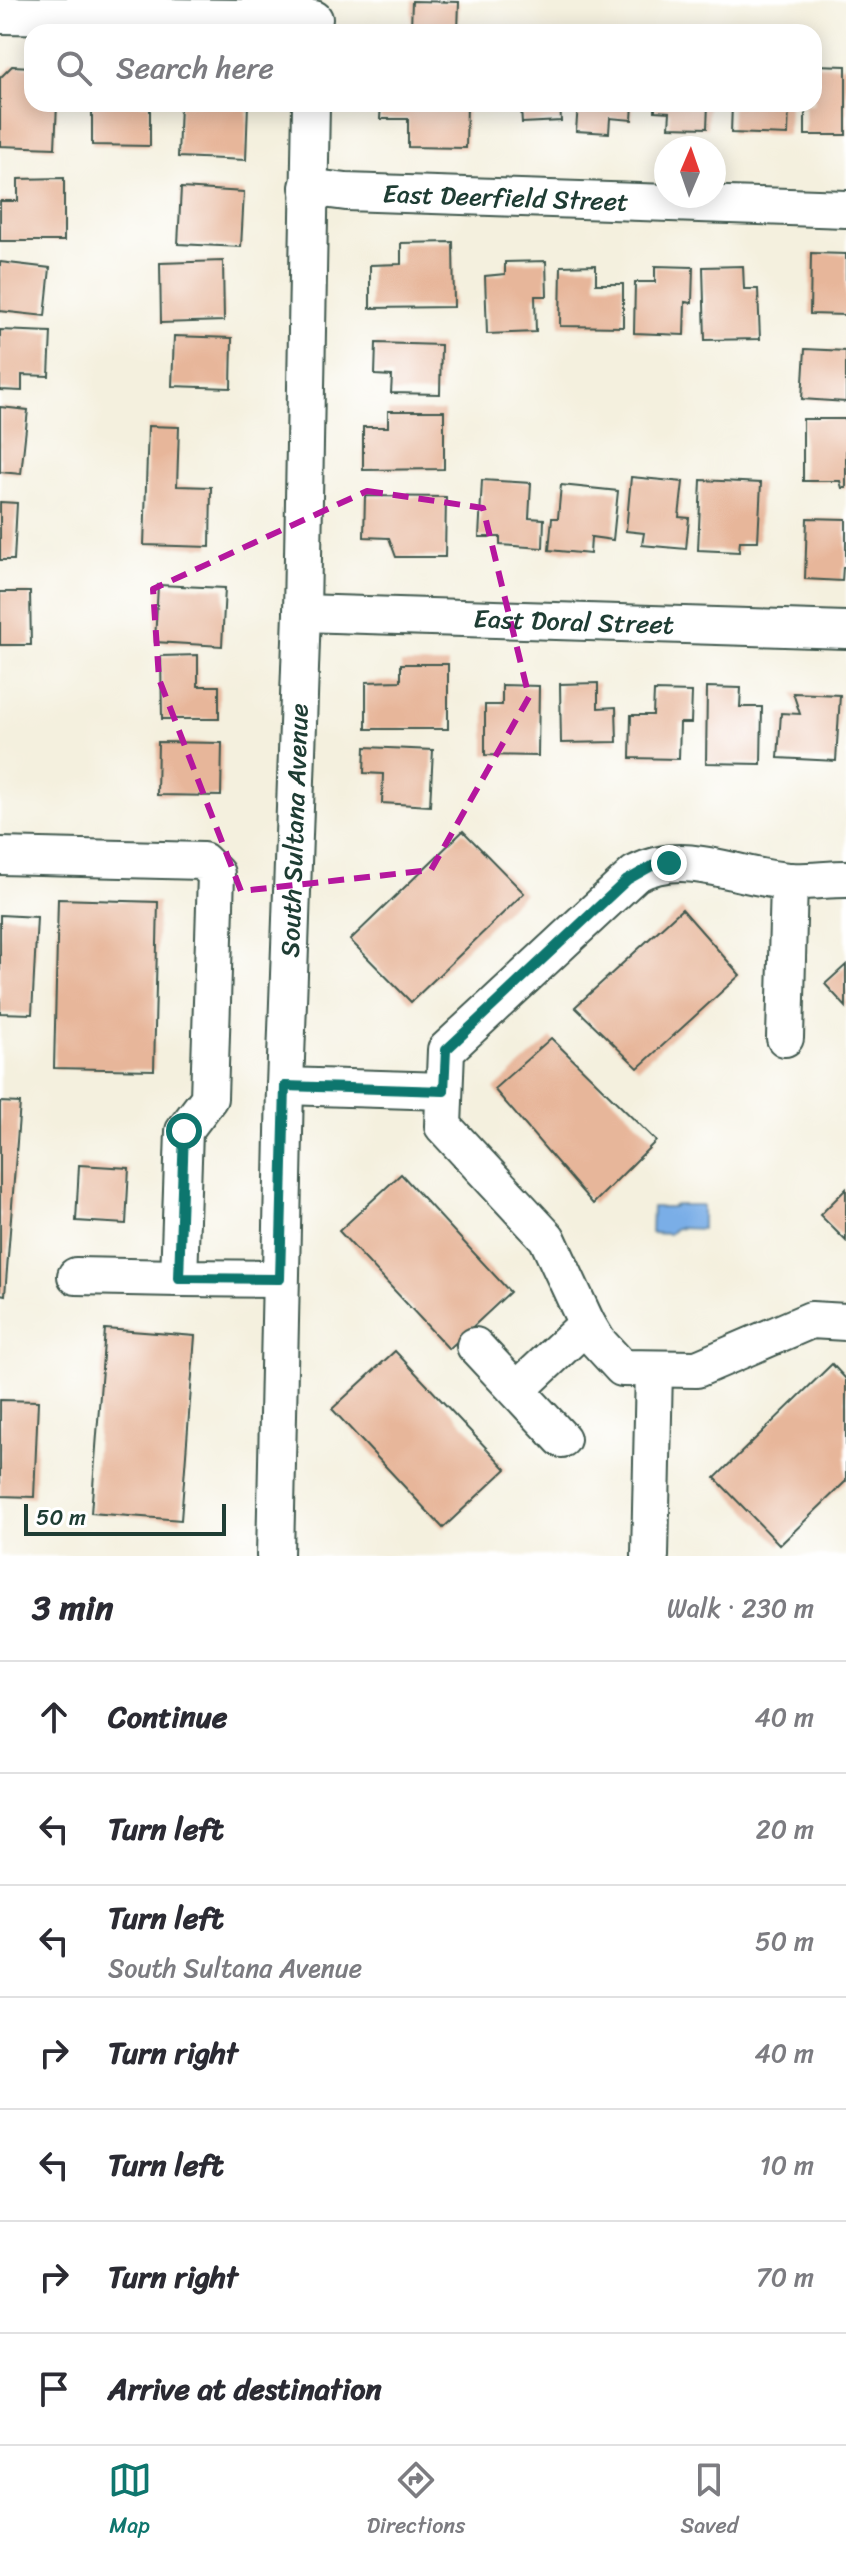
<!DOCTYPE html>
<meta charset="utf-8">
<style>
body{margin:0;font-family:Sriracha,sans-serif;background:#f7f7f7;color:#2b2b33}
.compass{position:absolute;left:654px;top:136px;width:72px;height:72px;border-radius:50%;background:#fff;box-shadow:0 4px 20px #0003;rotate:2deg}
.scale{position:absolute;left:24px;bottom:20px;width:202px;box-sizing:border-box;padding-left:8px;border:4px solid #1f3d34;border-top:0;font-size:22px;line-height:28px;white-space:nowrap;color:#1f3d34;-webkit-text-stroke:6px #fff;paint-order:stroke}
.stop{position:absolute;width:24px;height:24px;margin:-18px;border:6px solid #0f766e;border-radius:50%;background:#fff}
.stop.end{background:#0f766e;border-color:#fff;box-shadow:0 2px 8px #0008}
.list{margin:0;padding:0;list-style:none}
h2{display:flex;justify-content:space-between;align-items:center;height:104px;margin:0;padding:0 32px;font-size:34px}
h2 small{font-size:26px;font-weight:400;color:#7c7c81}
.list li{display:grid;grid-template-columns:52px 1fr auto;gap:24px;align-items:center;box-sizing:border-box;height:112px;padding:0 32px;border-top:2px solid #e1e1e2}
.list b{display:block;font-size:30px;white-space:nowrap}
.list p{margin:0;font-size:26px;white-space:nowrap;color:#7c7c81}
.list em{font-size:26px;font-style:normal;color:#7c7c81}
.icon{flex:none;width:44px;height:44px;fill:none;stroke:currentColor;stroke-width:2;stroke-linecap:round;stroke-linejoin:round}
.map{position:relative;flex:none;width:846px;height:1556px;overflow:hidden}
.search{position:absolute;background:#fff;box-shadow:0 4px 20px #0003;left:24px;right:24px;top:24px;height:88px;display:flex;align-items:center;gap:20px;box-sizing:border-box;padding:0 28px;border-radius:24px;color:#7c7c81;font-size:30px}
.sheet{height:888px;background:#fff}
nav{display:flex;justify-content:space-around;align-items:center;box-sizing:border-box;height:112px;border-top:2px solid #e1e1e2;background:#fff;font-size:22px;color:#7c7c81}
nav a{display:grid;justify-items:center;gap:4px}
nav .on{color:#0f766e}
.map>svg:first-child{display:block}
.water{fill:#7aaee7;stroke:#4c768e;stroke-width:2}
.building{fill:#e7b69a}
.lines{fill:none;stroke-linecap:round;stroke-linejoin:round}
.minor-casing{stroke:#3f584e;stroke-width:40}
.minor{stroke:#fff;stroke-width:36}
.route{stroke:#0f766e;stroke-width:10}
.marked{fill:none;stroke:#b5179e;stroke-width:6;stroke-dasharray:16 10;stroke-linejoin:round}
.labels{text-anchor:middle;dominant-baseline:central;stroke-width:8;stroke-linejoin:round;paint-order:stroke}
.street-label{font-size:26px;fill:#1f3d34;stroke:#fff}
</style>
<div class="map">
<svg width="846" height="1556" viewBox="0 0 846 1556">
<rect width="100%" height="100%" fill="#fff"/>
<filter id="ink" filterUnits="userSpaceOnUse"><feTurbulence type="fractalNoise" baseFrequency=".0125" numOctaves="2"/><feDisplacementMap in="SourceGraphic" scale="16" xChannelSelector="R" yChannelSelector="G"/><feConvolveMatrix kernelMatrix="1 2 1 2 8 2 1 2 1" color-interpolation-filters="sRGB"/></filter>
<filter id="wash" filterUnits="userSpaceOnUse"><feTurbulence type="fractalNoise" baseFrequency=".006" numOctaves="4" result="noise"/><feDisplacementMap in="SourceGraphic" scale="32" xChannelSelector="R" yChannelSelector="G"/><feGaussianBlur stdDeviation="1.8" result="paint"/><feColorMatrix in="noise" values="0 0 0 0 0 0 0 0 0 0 0 0 0 0 0 0 0 1.4 0 .05"/><feComposite in="paint" operator="in"/></filter>
<g filter="url(#wash)">
<rect width="100%" height="100%" fill="#f4f0de"/>
<polygon class="water" points="676,1205 702,1205 702,1229 676,1228 669,1234 651,1233 652,1207 672,1207"/>
<g id="blocks">
<g class="building">
<polygon points="412,1 459,2 458,32 386,32 386,27 411,28"/>
<polygon points="814,65 846,66 846,135 805,135 805,104 814,104"/>
<polygon points="12,66 32,67 32,104 57,104 55,148 0,146 0,78"/>
<polygon points="92,104 150,104 150,146 92,145"/>
<polygon points="180,104 248,104 246,160 178,157"/>
<polygon points="381,104 467,104 466,148 408,147 408,119 380,119"/>
<polygon points="500,104 560,104 561,121 522,123 521,108 500,109"/>
<polygon points="578,104 633,104 632,120 610,118 609,133 576,131"/>
<polygon points="655,104 708,104 707,128 669,127 670,112 655,111"/>
<polygon points="732,104 789,104 788,135 731,133"/>
<polygon points="64,178 64,241 0,241 0,201 18,201 18,179"/>
<polygon points="181,188 244,192 241,247 178,244"/>
<polygon points="453,242 454,307 370,308 370,265 401,264 401,243"/>
<polygon points="811,253 846,254 846,315 810,314"/>
<polygon points="223,261 224,321 161,323 160,263"/>
<polygon points="546,261 547,296 535,296 536,332 487,334 485,276 505,274 505,262"/>
<polygon points="0,262 50,268 45,316 0,311"/>
<polygon points="596,265 596,284 623,284 623,327 560,326 561,266"/>
<polygon points="655,266 693,267 692,303 685,302 684,335 634,333 635,282 655,282"/>
<polygon points="743,266 744,289 758,289 760,339 705,340 703,267"/>
<polygon points="0,330 51,332 49,376 22,375 22,391 0,390"/>
<polygon points="174,336 232,338 231,388 172,386"/>
<polygon points="376,343 441,345 440,394 391,393 392,376 375,375"/>
<polygon points="805,349 846,351 846,402 802,399"/>
<polygon points="0,407 28,410 21,474 0,472"/>
<polygon points="388,411 444,411 444,469 363,470 363,427 388,427"/>
<polygon points="803,419 846,419 846,488 842,488 840,481 803,481"/>
<polygon points="148,426 179,427 177,486 211,487 210,547 144,545"/>
<polygon points="631,477 683,482 679,517 689,518 686,549 642,545 644,533 626,531"/>
<polygon points="482,480 531,483 529,518 544,519 543,548 500,545 500,537 479,537"/>
<polygon points="701,480 761,483 758,541 740,541 739,552 698,550"/>
<polygon points="561,485 618,491 613,540 591,537 590,554 549,550 552,518 558,518"/>
<polygon points="365,496 446,497 445,557 396,557 389,538 364,537"/>
<polygon points="0,502 17,503 14,560 0,560"/>
<polygon points="807,518 846,519 846,567 843,567 842,581 805,579"/>
<polygon points="158,585 225,588 222,646 155,642"/>
<polygon points="0,592 30,592 31,645 0,645"/>
<polygon points="198,655 198,686 219,686 219,719 162,719 161,656"/>
<polygon points="401,664 448,664 448,729 366,729 366,682 401,681"/>
<polygon points="598,683 598,708 616,707 617,742 561,743 560,684"/>
<polygon points="502,685 539,686 538,756 485,755 485,705 502,705"/>
<polygon points="707,687 741,688 740,707 762,707 761,764 706,763"/>
<polygon points="654,691 692,692 691,723 680,723 679,759 630,758 631,715 653,715"/>
<polygon points="793,693 840,695 836,761 778,758 781,713 800,714"/>
<polygon points="158,742 222,743 221,796 157,795"/>
<polygon points="365,747 433,750 430,806 382,803 383,774 364,773"/>
<polygon points="463,831 524,893 411,1002 350,940"/>
<polygon points="58,899 158,902 154,1070 54,1068"/>
<polygon points="682,909 740,975 638,1068 575,1007"/>
<polygon points="0,915 37,917 32,1014 0,1013"/>
<polygon points="846,965 846,1007 825,984"/>
<polygon points="551,1038 656,1141 593,1204 494,1089"/>
<polygon points="0,1102 20,1103 5,1295 0,1294"/>
<polygon points="79,1165 129,1168 126,1224 76,1221"/>
<polygon points="401,1174 510,1292 449,1349 339,1231"/>
<polygon points="846,1189 846,1241 820,1215"/>
<polygon points="105,1329 195,1336 181,1520 91,1513"/>
<polygon points="395,1351 506,1469 443,1528 332,1409"/>
<polygon points="832,1364 846,1379 846,1481 780,1545 715,1478"/>
<polygon points="0,1400 38,1401 34,1497 0,1496"/>
</g>
</g>
</g>
<g filter="url(#ink)">
<use href="#blocks" fill-opacity="0" stroke="#3f584e" stroke-width="2"/>
<g class="lines">
<g class="minor-casing">
<g id="minor">
<polyline points="0,15 314,19"/>
<path id="s1" d="M308,187L346,192L846,209"/>
<path id="s2" d="M302,613L846,630"/>
<polyline points="0,856 203,861 216,874 209,1098 184,1131 179,1278 280,1279"/>
<path d="M846,879C827,879 808,882 789,881C736,878 686,847 635,874L446,1050L443,1126L547,1238L587,1324L597,1341L622,1368L697,1369L811,1320L846,1322"/>
<polyline points="785,1038 789,881"/>
<polyline points="285,1086 444,1091"/>
<polyline points="76,1276 179,1278"/>
<polyline points="475,1346 562,1439"/>
<polyline points="517,1390 587,1324"/>
<path id="s3" d="M275,1556L285,1086L302,613L311,104"/>
<polyline points="650,1556 654,1369"/>
</g>
</g>
<use href="#minor" class="minor"/>
</g>
</g>
<g class="lines" filter="url(#ink)">
<polyline class="route" points="184,1131 179,1278 280,1279 285,1086 444,1091 446,1050 627,880 652,866 669,863"/>
</g>
<path class="marked" d="M367,491L483,508L529,697L431,870L241,891L159,679L153,589Z"/>
<g class="labels">
<g class="street-label">
<text stroke="none"><textPath href="#s1" startOffset="198">East Deerfield Street</textPath></text>
<text stroke="none"><textPath href="#s2" startOffset="272">East Doral Street</textPath></text>
<text stroke="none"><textPath href="#s3" startOffset="726">South Sultana Avenue</textPath></text>
</g>
</g>
</svg>
<svg class="compass" viewBox="-18 -18 36 36"><path d="M0-13l5 13h-10z" fill="#e53935"/><path d="M0 13l5-13h-10z" fill="#7c7c81"/></svg>
<div class="scale">50 m</div>
<div class="stop" style="left:184px;top:1131px"></div>
<div class="stop end" style="left:669px;top:863px"></div>
<div class="search"><svg class="icon" aria-label="search" viewBox="0 0 24 24"><circle cx="10" cy="10" r="6"/><path d="M15 15l6 6"/></svg>Search here</div>
</div>
<section class="sheet">
<h2>3 min<small>Walk · 230 m</small></h2>
<ul class="list">
<li><svg class="icon" aria-label="ahead" viewBox="0 0 24 24"><path d="M12 20V5M6 11l6-6 6 6"/></svg><div><b>Continue</b></div><em>40 m</em></li>
<li><svg class="icon" aria-label="left" viewBox="0 0 24 24"><path d="M17 20v-9H6M10 6l-5 5 5 5"/></svg><div><b>Turn left</b></div><em>20 m</em></li>
<li><svg class="icon" aria-label="left" viewBox="0 0 24 24"><path d="M17 20v-9H6M10 6l-5 5 5 5"/></svg><div><b>Turn left</b><p>South Sultana Avenue</p></div><em>50 m</em></li>
<li><svg class="icon" aria-label="right" viewBox="0 0 24 24"><path d="M7 20v-9h11M14 6l5 5-5 5"/></svg><div><b>Turn right</b></div><em>40 m</em></li>
<li><svg class="icon" aria-label="left" viewBox="0 0 24 24"><path d="M17 20v-9H6M10 6l-5 5 5 5"/></svg><div><b>Turn left</b></div><em>10 m</em></li>
<li><svg class="icon" aria-label="right" viewBox="0 0 24 24"><path d="M7 20v-9h11M14 6l5 5-5 5"/></svg><div><b>Turn right</b></div><em>70 m</em></li>
<li><svg class="icon" aria-label="arrive" viewBox="0 0 24 24"><path d="M6 21V4h12l-3 4 3 4H6"/></svg><div><b>Arrive at destination</b></div></li>
</ul>
</section>
<nav>
<a class="on"><svg class="icon" aria-label="map" viewBox="0 0 24 24"><path d="M3 6l6-2 6 2 6-2v14l-6 2-6-2-6 2zM9 4v14M15 6v14"/></svg>Map</a>
<a><svg class="icon" aria-label="directions" viewBox="0 0 24 24"><path d="M12 3l9 9-9 9-9-9zM9 14v-3h6M13 9l2 2-2 2"/></svg>Directions</a>
<a><svg class="icon" aria-label="saved" viewBox="0 0 24 24"><path d="M7 4h10v16l-5-4-5 4z"/></svg>Saved</a>
</nav>
